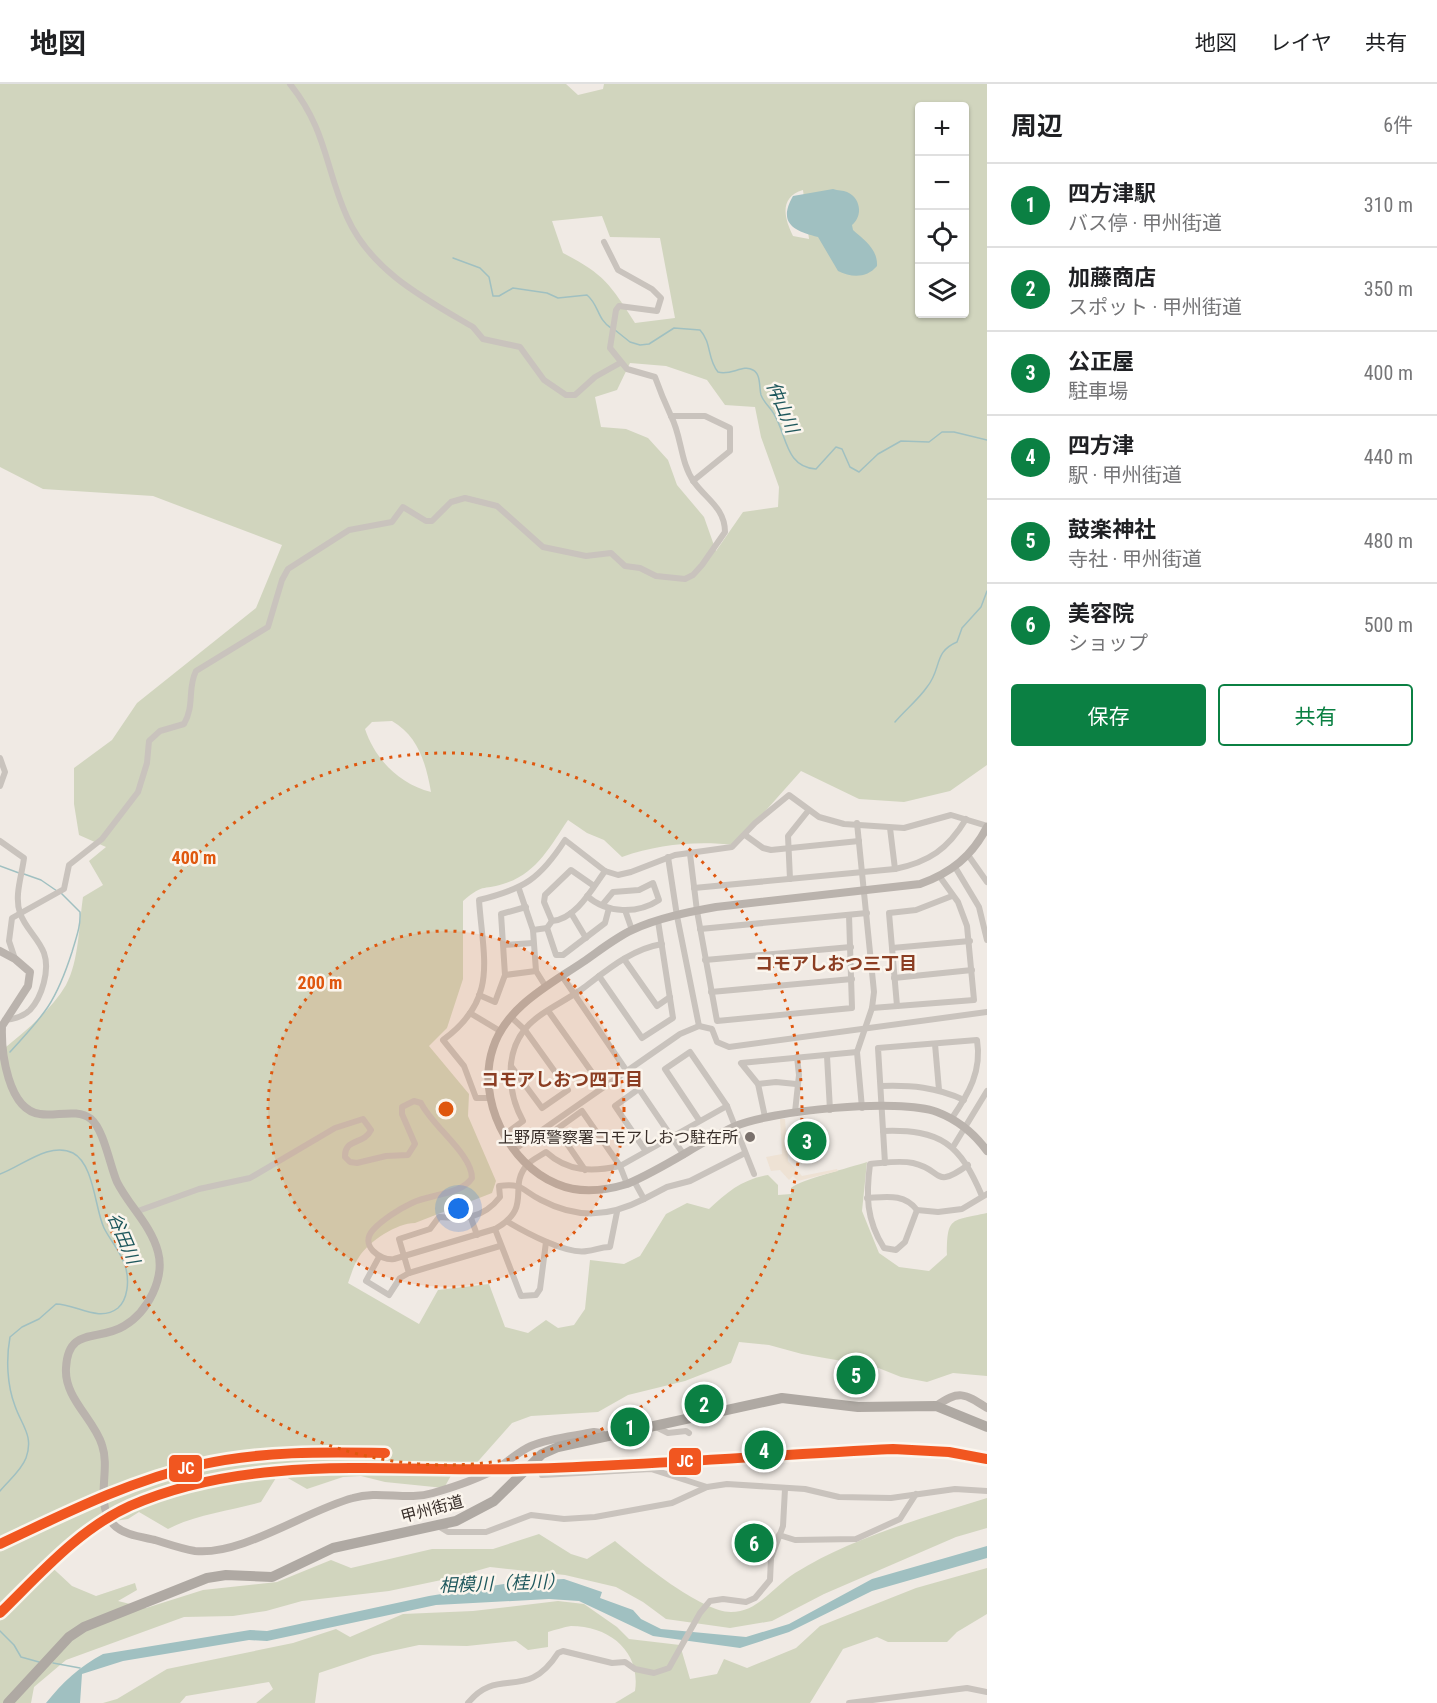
<!DOCTYPE html>
<html lang="ja">
<meta charset="utf-8">
<style>
body{margin:0;font-family:"Roboto Condensed","Noto Sans JP",sans-serif;background:#f6f6f6;color:#202124}
.controls{position:absolute;right:18px;top:18px;display:grid;overflow:hidden;border-radius:6px;box-shadow:0 2px 4px #0004}
.controls button{width:54px;height:54px;display:grid;place-items:center;padding:0;border:0;border-bottom:2px solid #e0e0e0;background:#fff;color:#202124;font:30px sans-serif}
.you{position:absolute;left:459px;top:1125px;width:21px;height:21px;margin:-15px;border:4px solid #fff;border-radius:50%;background:#1a73e8;box-shadow:0 0 0 9px #1a73e833}
.badge{display:grid;place-items:center;width:39px;height:39px;border-radius:50%;background:#0b8043;color:#fff;font-size:20px;font-weight:700}
.pin{position:absolute;translate:-50% -50%;border:3px solid #fff;box-shadow:0 2px 6px #0006}
.list{margin:0;padding:0;list-style:none}
h2{display:flex;justify-content:space-between;align-items:center;height:78px;margin:0;padding:0 24px;font-size:26px}
h2 small{font-size:20px;font-weight:400;color:#757577}
.list li{display:grid;grid-template-columns:39px 1fr auto;gap:18px;align-items:center;box-sizing:border-box;height:84px;padding:0 24px;border-top:2px solid #e0e0e0}
.list b{display:block;font-size:22px;white-space:nowrap}
.list p{margin:0;font-size:20px;white-space:nowrap;color:#757577}
.list em{font-size:20px;font-style:normal;color:#757577}
.actions{display:flex;gap:12px;padding:18px 24px}
.actions a{flex:1;padding:14px 0;border:2px solid #0b8043;border-radius:6px;text-align:center;font-size:21px;color:#0b8043}
.actions .main{background:#0b8043;color:#fff}
.icon{flex:none;width:33px;height:33px;fill:none;stroke:currentColor;stroke-width:2;stroke-linecap:round;stroke-linejoin:round}
.map{position:relative;flex:none;width:987px;height:1619px;overflow:hidden}
header{display:flex;align-items:center;gap:36px;box-sizing:border-box;height:84px;padding:0 30px;background:#fff;border-bottom:2px solid #e0e0e0}
header strong{font-size:28px}
nav{display:flex;gap:33px;margin-inline-start:auto;font-size:21px}
main{display:flex}
aside{flex:1;background:#fff}
.map>svg:first-child{display:block}
.green{fill:#d1d5be;fill-rule:evenodd}
.plaza{fill:#eee2d4}
.water{fill:#a0c0c1}
.lines{fill:none;stroke-linecap:round;stroke-linejoin:round}
.stream{stroke:#a0c0c1;stroke-width:1.5}
.street{stroke:#c9c3bd;stroke-width:6}
.secondary{stroke:#bab3ad;stroke-width:8}
.highway{stroke:#afa9a3;stroke-width:10}
.rail-1-casing{stroke:#fbf5ed;stroke-width:15}
.rail-1{stroke:#f15620;stroke-width:10}
.ring{fill:none;stroke:#df570e;stroke-width:3;stroke-dasharray:3 6}
.poi-dot{fill:#7a716c;stroke:#fbf5ed;stroke-width:2}
.labels{text-anchor:middle;dominant-baseline:central;stroke-width:5;stroke-linejoin:round;paint-order:stroke}
.poi-label{font-size:16px;fill:#3a302b;stroke:#fbf5ed;text-anchor:end}
.street-label{font-size:16px;fill:#3a302b;stroke:#fbf5ed}
.water-label{font-size:18px;font-style:italic;fill:#1f585d;stroke:#fbf5ed}
.neighbourhood-label{font-size:18px;font-weight:bold;fill:#8b3d22;stroke:#fbf5ed}
.centre{fill:#df570e;stroke:#fbf5ed;stroke-width:3}
.ring-label{font-size:18px;text-anchor:middle;font-weight:bold;fill:#df570e;stroke:#fbf5ed;stroke-width:5;stroke-linejoin:round;paint-order:stroke}
.line-badge{stroke:#fbf5ed;stroke-width:2}
.badge-label{font-size:16px;text-anchor:middle;font-weight:bold;fill:#fff}
</style>
<header>
<strong>地図</strong>
<nav><a>地図</a><a>レイヤ</a><a>共有</a></nav>
</header>
<main>
<div class="map">
<svg width="987" height="1619" viewBox="0 0 987 1619">
<rect width="100%" height="100%" fill="#f0eae4"/>
<g class="green">
<path d="M0,0H566L578,11L603,5L604,0H987V681L950,707L904,718L859,715L801,687L735,761C696,757 659,760 622,773L604,756L587,749L568,736C551,761 537,789 506,799C484,807 485,798 463,817V895L447,944L429,962L469,1010L468,1032L496,1097L492,1109L415,1139C397,1139 369,1157 359,1173C354,1180 351,1191 348,1199L419,1240L438,1206L489,1200L505,1243L528,1249L546,1236L558,1244L574,1241L585,1225L590,1176L624,1180L640,1172L666,1130L687,1119L709,1125C727,1108 743,1095 768,1091L778,1101V1111L791,1110V1104C802,1095 849,1084 867,1078L862,1127L879,1169L899,1183L929,1187L947,1171C947,1132 951,1137 987,1129V1292L953,1289L927,1298L901,1293L876,1283L802,1270L769,1261L739,1258L731,1279L685,1297L628,1311L598,1328L531,1332L512,1339L473,1383L453,1388L444,1404L385,1398L361,1392L343,1393L307,1405L279,1389L261,1418C230,1427 196,1430 168,1445L139,1428L128,1435L108,1438L44,1476L72,1502L96,1512L135,1499L137,1506L118,1517L146,1524L203,1506L277,1498L331,1476L351,1484L432,1465H493L539,1450L571,1470L587,1475L615,1457C638,1476 701,1528 731,1528C758,1528 773,1503 795,1489C853,1453 923,1434 987,1414V1444L956,1453L824,1510L772,1537L730,1544L666,1535L643,1518L616,1503L565,1491L490,1483L451,1494L389,1507L302,1517L266,1527L233,1532L184,1533L66,1576L34,1603L31,1619H0V968C24,948 50,928 66,901C79,877 79,840 83,813L103,801L89,777L106,763L79,751L74,720V684L112,656L137,619L256,524L282,461L153,412L43,405L0,383ZM920,22H964V230H920ZM803,106L809,155L793,152C784,134 779,113 803,106ZM602,132L610,153L660,154L675,234L635,239C610,200 604,190 563,169L552,137ZM630,279L666,282L707,296L725,321L755,323L761,353L779,403L778,423L743,428L716,467L704,433L677,401L668,376L648,354L626,345L601,343L595,313L617,306ZM392,637C418,652 426,679 431,708C399,700 375,675 365,645L372,638Z"/>
<path d="M987,1484V1530L957,1548L947,1558H888L877,1553L843,1565L810,1619H615L635,1607C641,1568 610,1542 571,1542C564,1543 555,1546 548,1548V1563L528,1566L516,1557L467,1562L419,1561L373,1571L319,1589L315,1619H256L273,1605L269,1598L186,1612L180,1619H103L117,1615L167,1585L293,1559L336,1545L350,1553L403,1530L473,1527L558,1517L584,1520L617,1543L629,1555L680,1561L690,1595L717,1590L724,1575L747,1584L796,1564L820,1542L916,1504Z"/>
</g>
<polygon class="plaza" points="780,1035 785,1035 788,1077 802,1092 837,1085 838,1087 798,1097 793,1092 789,1096 780,1086 771,1087 766,1073 782,1070"/>
<g class="water">
<path d="M833,105C838,107 843,106 847,108C861,114 863,132 852,141L853,146C864,156 878,165 877,182C867,194 852,194 838,187L818,153C795,147 777,140 793,112Z"/>
<path d="M987,1462V1474L872,1507L789,1548L740,1564L653,1552L579,1517L549,1515L436,1521L267,1557L249,1556L123,1577L82,1590L80,1619H46C62,1599 80,1582 103,1570L250,1546L267,1547L429,1512L522,1497L564,1495L602,1508L600,1514L633,1526L641,1535L661,1545L746,1553L789,1540L872,1495Z"/>
</g>
<g class="lines">
<g class="stream">
<path d="M453,174L480,184L489,193L493,212H499L513,204L547,209L558,214L587,211C599,221 597,235 611,244"/>
<path d="M615,246L630,258L640,261L649,260L674,244L700,246C712,259 707,275 718,288C731,292 743,280 753,286C761,290 759,303 761,311C764,319 770,323 774,330C787,351 785,383 816,385L836,363L842,365L850,383L859,388L878,370L901,357L929,358L942,348H954L987,356"/>
<path d="M895,638C905,626 918,616 927,603C942,585 933,568 957,558L962,544L981,523L987,507"/>
<polyline points="0,782 19,789"/>
<polyline points="24,790 41,796 57,807"/>
<path d="M10,968C45,930 56,918 72,868C76,854 81,842 80,828L61,809"/>
<path d="M0,1090C21,1083 49,1057 73,1069C94,1080 95,1125 104,1144C111,1158 123,1170 126,1185C129,1197 128,1215 118,1224C99,1239 76,1220 56,1220L39,1235L22,1243L10,1253C6,1275 7,1301 15,1322C22,1342 34,1352 26,1374C21,1387 8,1397 0,1407"/>
<polyline points="0,1547 14,1561 21,1573 39,1578"/>
<polyline points="53,1579 80,1584"/>
</g>
<g class="street">
<path d="M290,0C327,46 325,84 347,133C371,187 425,215 473,243L483,255L520,263L544,296L566,311H575L595,293L620,279"/>
<polyline points="671,332 705,332 730,344 730,367 693,397"/>
<polyline points="0,674 5,688 0,702"/>
<polyline points="857,739 874,908 872,924 857,968 862,1024"/>
<polyline points="890,744 895,785"/>
<polyline points="745,751 763,764 771,766 859,757"/>
<path d="M0,757L24,774C22,791 14,812 20,829C25,844 39,855 44,869C50,886 42,913 30,926C23,933 14,935 5,936"/>
<polyline points="690,770 697,827 717,937 852,924 849,831"/>
<polyline points="968,771 987,798"/>
<polyline points="668,773 677,832 699,942"/>
<polyline points="955,783 979,823 987,856"/>
<polyline points="790,795 788,752 808,727"/>
<path d="M694,804L895,785C929,778 948,765 966,735"/>
<polyline points="519,805 533,846 536,887 546,903"/>
<path d="M587,812C607,830 638,830 659,816L653,799L639,806L613,808L603,820"/>
<polyline points="625,826 632,846"/>
<polyline points="571,829 586,854"/>
<polyline points="552,837 544,818 545,811 571,786 594,802"/>
<polyline points="547,844 556,871 563,871 605,839 609,824"/>
<polyline points="700,845 867,829"/>
<path d="M533,846L547,844L552,837C576,835 592,805 605,787"/>
<polyline points="504,861 533,859"/>
<polyline points="892,864 970,857"/>
<path d="M15,875L9,857L12,834L64,805L69,781L102,755L138,708L147,679L149,657L160,647L184,640C195,621 187,605 196,587L268,543L282,496L288,485L349,446L392,438L403,423L426,437H432L451,418L465,414L497,422L543,463L586,472L611,469L625,482L640,484L656,492L685,495L693,491L702,481L725,448C725,424 706,415 694,398C680,378 682,353 671,332C665,319 660,307 655,293L627,285L610,264L616,226L619,222L657,227L661,214L652,205L618,186L604,158"/>
<polyline points="624,875 657,922 670,913"/>
<polyline points="705,876 851,863"/>
<polyline points="505,891 536,887"/>
<polyline points="562,892 684,1071"/>
<polyline points="599,892 642,954 673,934 658,837"/>
<polyline points="894,894 972,886"/>
<polyline points="711,908 852,895"/>
<polyline points="479,911 495,918 505,891 501,830 526,823"/>
<polyline points="897,922 889,829 916,826 952,812"/>
<polyline points="872,924 974,916 967,842 958,818 940,793"/>
<polyline points="549,928 601,1001 605,998"/>
<polyline points="470,929 500,947"/>
<polyline points="511,933 525,946 568,1006 542,1024 511,982"/>
<polyline points="935,960 939,1006"/>
<polyline points="827,972 830,1026"/>
<polyline points="758,1000 776,998 796,1000"/>
<path d="M881,1002C911,1001 936,1003 964,1016"/>
<polyline points="640,1004 615,1022 645,1066"/>
<path d="M489,1014H476L464,982L443,956C499,915 483,875 479,816C524,805 540,795 565,756L605,787L618,791L631,788L675,771L732,763L755,739L789,711L819,733L844,740L904,744L951,731L987,742"/>
<polyline points="795,1028 799,991 797,973"/>
<polyline points="765,1033 758,1000 741,979 857,968"/>
<polyline points="699,1036 665,985 690,968 727,1022 754,1090"/>
<path d="M883,1047C941,1045 960,1060 982,1112"/>
<path d="M505,1050L523,1037C508,1010 504,971 525,945C539,928 564,918 582,905C606,887 631,865 662,860"/>
<polyline points="953,1063 987,1007"/>
<polyline points="515,1065 680,950 699,942 712,945 717,958 729,963 987,928"/>
<path d="M885,1079L878,964L977,956C982,987 969,1009 952,1034"/>
<polyline points="585,1086 557,1045 582,1027 620,1082 627,1100"/>
<path d="M867,1114C886,1113 904,1109 917,1126L938,1128L962,1125L987,1110"/>
<polyline points="644,1115 667,1103 690,1097 745,1069"/>
<path d="M917,1126L905,1158L896,1166L884,1164C866,1136 866,1111 870,1080C884,1079 899,1076 913,1079C944,1086 933,1106 968,1081"/>
<path d="M138,1127L199,1105L250,1094L335,1044L363,1035L371,1046C364,1061 344,1054 345,1073L350,1078L357,1079L386,1072L408,1071L415,1060L402,1030V1023L414,1017L421,1019C432,1042 472,1070 472,1094C461,1111 430,1110 412,1119C399,1125 382,1136 373,1146C359,1161 380,1177 394,1175L495,1145C534,1123 507,1104 527,1081C531,1076 540,1072 546,1068C568,1088 592,1088 620,1082L727,1022"/>
<polyline points="471,1134 477,1151"/>
<path d="M508,1138C525,1148 567,1171 587,1167C596,1166 600,1163 610,1163L617,1128"/>
<polyline points="495,1145 521,1212 536,1211 540,1205 546,1158"/>
<polyline points="379,1173 366,1197 389,1211 400,1194 409,1189 500,1162"/>
<path d="M409,1189L399,1155L430,1145L439,1133C464,1135 483,1135 500,1113L499,1102C524,1099 521,1106 541,1116C577,1135 609,1133 644,1115L634,1097"/>
<polyline points="656,1343 668,1349 686,1347 689,1349"/>
<polyline points="542,1391 651,1385 707,1403"/>
<polyline points="438,1442 448,1448 486,1448 531,1431 564,1435 595,1433 672,1419 707,1403 727,1400 805,1405 839,1413 891,1414 955,1405 987,1407"/>
<polyline points="779,1451 795,1456 856,1455 900,1435 916,1410"/>
<path d="M468,1619C499,1581 526,1619 558,1569L563,1567L612,1579L625,1578L635,1585L654,1589L669,1584L700,1529L710,1517L723,1515L746,1518L755,1514L770,1496L771,1474L783,1442L785,1405"/>
<polyline points="849,1619 967,1604 987,1608"/>
</g>
<g class="secondary">
<path d="M987,743C972,772 951,789 920,800L716,823C688,828 658,834 632,846C615,854 599,867 583,878C549,901 506,923 493,964C476,1014 508,1080 557,1100C580,1110 604,1107 627,1100C665,1084 697,1060 733,1043C771,1026 899,1014 937,1028C958,1036 974,1049 987,1067"/>
<path d="M0,867L15,875L30,888L28,902L2,942C1,968 8,1026 40,1030C55,1033 77,1024 91,1035C104,1046 110,1082 117,1098C129,1122 151,1141 158,1168C165,1194 148,1228 124,1242C98,1258 68,1242 66,1284C64,1314 94,1335 102,1361C111,1387 94,1418 113,1440C123,1451 142,1453 155,1456C168,1460 182,1465 195,1467C242,1472 307,1426 353,1414C379,1406 407,1417 433,1409C454,1403 478,1395 498,1384C509,1377 519,1367 531,1362C549,1354 574,1352 594,1348L601,1349L606,1353"/>
<path d="M936,1322C959,1306 964,1309 987,1324"/>
</g>
<polyline class="highway" points="8,1619 69,1553 84,1543 207,1494 226,1491 272,1493 333,1464 456,1437 494,1417 542,1370 558,1363 782,1314 858,1323 936,1322 987,1343"/>
<g class="rail-1-casing">
<g id="rail-1">
<path d="M0,1460C64,1430 129,1397 199,1381C260,1367 323,1368 385,1369"/>
<path d="M0,1529C40,1490 79,1445 130,1422C251,1369 389,1388 517,1385C642,1382 768,1371 893,1365L949,1368L987,1375"/>
</g>
</g>
<use href="#rail-1" class="rail-1"/>
</g>
<circle cx="446" cy="1025" r="178" fill="#df570e" fill-opacity=".12"/>
<g class="ring">
<circle cx="446" cy="1025" r="178"/>
<circle cx="446" cy="1025" r="356"/>
</g>
<circle class="poi-dot" cx="750" cy="1053" r="6"/>
<g class="labels">
<g class="poi-label">
<text x="738" y="1053">上野原警察署コモアしおつ駐在所</text>
</g>
<g class="street-label">
<text transform="translate(432 1425) rotate(-15)">甲州街道</text>
</g>
<g class="water-label">
<text transform="translate(783 323) rotate(67)">仲山川</text>
<text transform="translate(124 1154) rotate(67)">谷田川</text>
<text transform="translate(502 1499) rotate(-2)">相模川（桂川）</text>
</g>
<g class="neighbourhood-label">
<text x="836" y="879">コモアしおつ三丁目</text>
<text x="562" y="995">コモアしおつ四丁目</text>
</g>
</g>
<circle cx="446" cy="1025" r="9" class="centre"/>
<g class="ring-label">
<text x="194" y="780">400 m</text>
<text x="320" y="905">200 m</text>
</g>
<g class="line-badge">
<rect x="668" y="1363" width="34" height="29" rx="6" fill="#f15620"/>
<rect x="168" y="1370" width="35" height="29" rx="6" fill="#f15620"/>
</g>
<g class="badge-label">
<text x="685" y="1383">JC</text>
<text x="186" y="1390">JC</text>
</g>
</svg>
<div class="controls">
<button>+</button>
<button>−</button>
<button><svg class="icon" aria-label="locate" viewBox="0 0 24 24"><circle cx="12" cy="12" r="6"/><path d="M12 2v4M12 18v4M2 12h4M18 12h4"/></svg></button>
<button><svg class="icon" aria-label="layers" viewBox="0 0 24 24"><path d="M12 4l9 5-9 5-9-5zM3 14l9 5 9-5"/></svg></button>
</div>
<div class="you"></div>
<div class="pin badge" style="left:630px;top:1343px">1</div>
<div class="pin badge" style="left:704px;top:1320px">2</div>
<div class="pin badge" style="left:807px;top:1057px">3</div>
<div class="pin badge" style="left:764px;top:1366px">4</div>
<div class="pin badge" style="left:856px;top:1291px">5</div>
<div class="pin badge" style="left:754px;top:1459px">6</div>
</div>
<aside>
<h2>周辺<small>6件</small></h2>
<ul class="list">
<li><span class="badge">1</span><div><b>四方津駅</b><p>バス停 · 甲州街道</p></div><em>310 m</em></li>
<li><span class="badge">2</span><div><b>加藤商店</b><p>スポット · 甲州街道</p></div><em>350 m</em></li>
<li><span class="badge">3</span><div><b>公正屋</b><p>駐車場</p></div><em>400 m</em></li>
<li><span class="badge">4</span><div><b>四方津</b><p>駅 · 甲州街道</p></div><em>440 m</em></li>
<li><span class="badge">5</span><div><b>鼓楽神社</b><p>寺社 · 甲州街道</p></div><em>480 m</em></li>
<li><span class="badge">6</span><div><b>美容院</b><p>ショップ</p></div><em>500 m</em></li>
</ul>
<div class="actions"><a class="main">保存</a><a>共有</a></div>
</aside>
</main>
